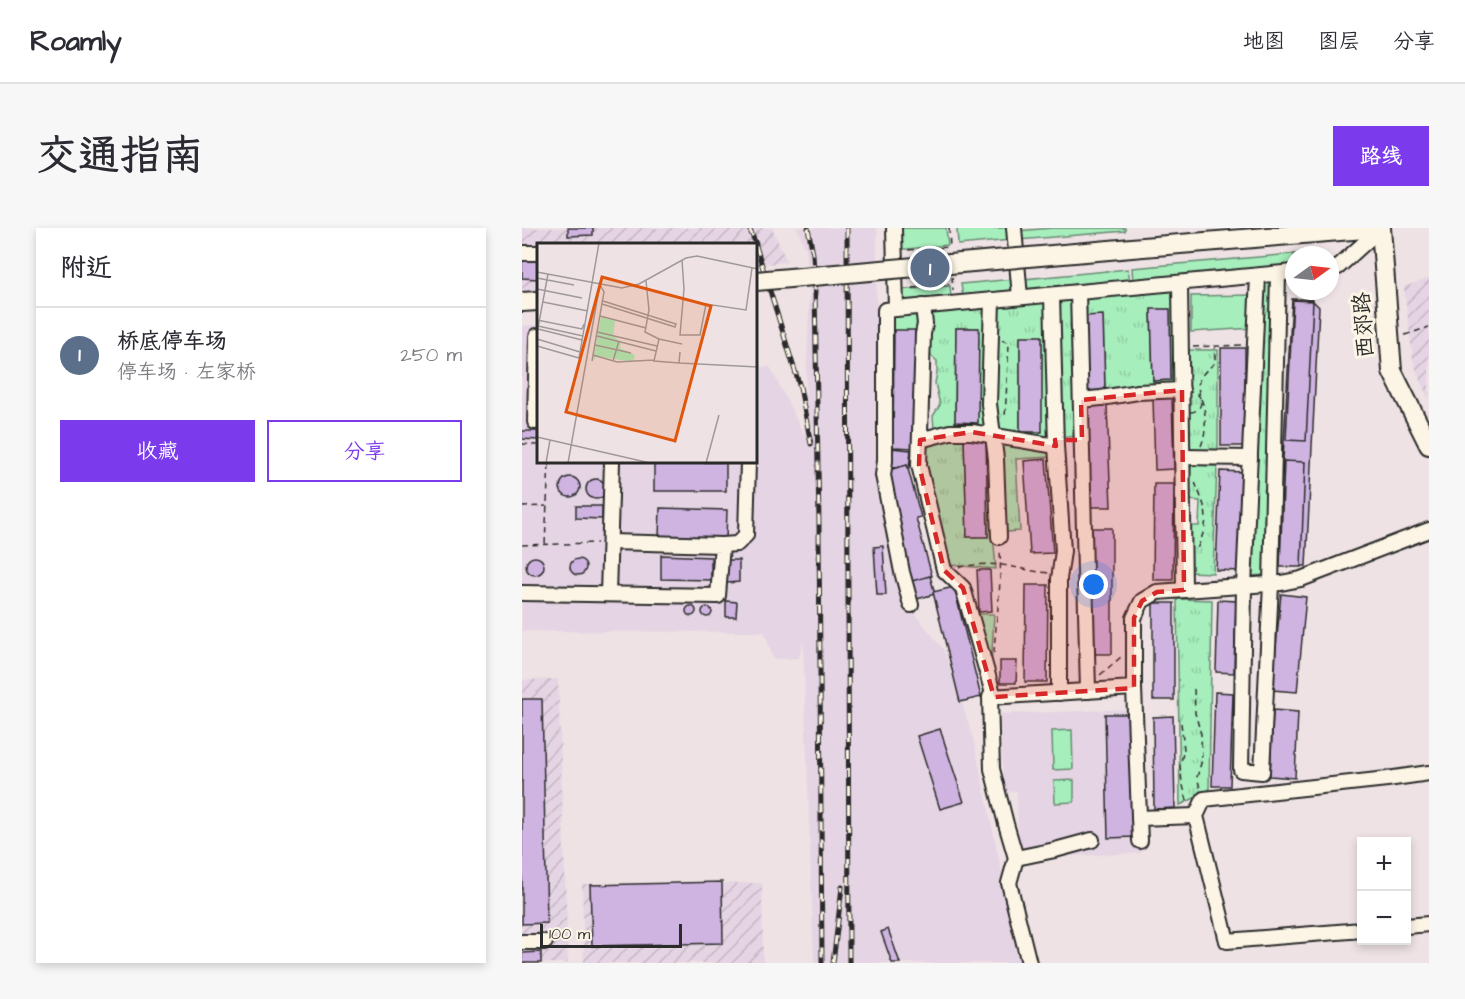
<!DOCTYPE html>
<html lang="zh">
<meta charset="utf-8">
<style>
body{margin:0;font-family:"Architects Daughter","LXGW WenKai TC",sans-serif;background:#f7f7f7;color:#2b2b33}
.controls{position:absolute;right:18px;bottom:18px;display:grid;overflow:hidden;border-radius:0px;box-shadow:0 3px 9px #0003}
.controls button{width:54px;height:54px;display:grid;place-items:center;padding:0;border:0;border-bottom:2px solid #e1e1e2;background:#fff;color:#2b2b33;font:30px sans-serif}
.compass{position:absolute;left:763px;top:18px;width:54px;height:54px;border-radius:50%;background:#fff;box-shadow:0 3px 9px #0003;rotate:75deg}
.scale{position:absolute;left:18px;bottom:15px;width:142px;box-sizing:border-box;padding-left:6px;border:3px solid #2b2b2b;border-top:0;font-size:16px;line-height:21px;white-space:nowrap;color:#2b2b2b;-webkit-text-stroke:4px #fcf5e5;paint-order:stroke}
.you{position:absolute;left:572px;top:357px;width:21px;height:21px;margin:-15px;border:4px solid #fff;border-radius:50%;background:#1a73e8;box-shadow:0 0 0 9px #1a73e833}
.badge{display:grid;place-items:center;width:39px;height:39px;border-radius:50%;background:#7c3aed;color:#fff;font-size:20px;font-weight:700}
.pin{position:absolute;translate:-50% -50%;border:3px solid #fff;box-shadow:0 2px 6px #0006}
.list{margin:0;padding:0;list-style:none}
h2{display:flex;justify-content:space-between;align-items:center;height:78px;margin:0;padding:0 24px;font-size:26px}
h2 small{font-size:20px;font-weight:400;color:#7c7c81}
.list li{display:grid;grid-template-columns:39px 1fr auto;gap:18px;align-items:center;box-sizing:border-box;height:96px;padding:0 24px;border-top:2px solid #e1e1e2}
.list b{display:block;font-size:22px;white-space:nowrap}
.list p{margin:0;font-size:20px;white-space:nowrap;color:#7c7c81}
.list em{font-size:20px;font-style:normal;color:#7c7c81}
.actions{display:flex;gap:12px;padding:18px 24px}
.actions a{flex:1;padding:14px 0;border:2px solid #7c3aed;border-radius:0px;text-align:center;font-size:21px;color:#7c3aed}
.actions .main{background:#7c3aed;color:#fff}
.map{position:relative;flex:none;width:907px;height:735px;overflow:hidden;border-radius:0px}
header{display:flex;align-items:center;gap:36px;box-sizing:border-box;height:84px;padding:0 30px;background:#fff;border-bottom:2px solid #e1e1e2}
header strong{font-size:28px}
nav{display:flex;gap:33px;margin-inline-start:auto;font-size:21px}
.intro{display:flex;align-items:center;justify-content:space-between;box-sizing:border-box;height:144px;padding:0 36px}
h1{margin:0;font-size:42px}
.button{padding:15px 27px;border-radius:0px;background:#7c3aed;color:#fff;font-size:21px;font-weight:700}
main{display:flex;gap:36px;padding:0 36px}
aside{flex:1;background:#fff;border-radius:0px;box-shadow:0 3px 9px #0003}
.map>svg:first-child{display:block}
.built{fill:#e5d4e3}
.industrial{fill:url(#industrial-furrows)}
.green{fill:#a6eebc;stroke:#688c74;stroke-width:1.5}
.park{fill:url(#park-tufts);stroke:#688c74;stroke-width:1.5;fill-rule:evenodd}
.building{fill:#cfb4e2;stroke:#2b2b2b;stroke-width:1.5}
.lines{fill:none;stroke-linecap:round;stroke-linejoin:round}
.minor-casing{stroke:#2b2b2b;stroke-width:18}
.major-casing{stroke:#2b2b2b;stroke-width:22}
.path{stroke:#2b2b2b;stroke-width:1.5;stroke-dasharray:6 4.5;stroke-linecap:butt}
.minor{stroke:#fcf5e5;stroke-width:14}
.major{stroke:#fcf5e5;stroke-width:18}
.rail-casing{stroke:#2b2b2b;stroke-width:5}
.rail{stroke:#fcf5e5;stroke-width:3;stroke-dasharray:9;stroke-linecap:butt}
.major-bridge-casing{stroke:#2b2b2b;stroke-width:22;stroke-linecap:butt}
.major-bridge{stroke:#fcf5e5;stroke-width:18}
.marked{fill:#d62828;fill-opacity:0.2;stroke:#d62828;stroke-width:4.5;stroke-dasharray:12 8;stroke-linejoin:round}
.labels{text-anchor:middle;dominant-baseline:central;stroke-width:6;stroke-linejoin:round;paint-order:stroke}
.street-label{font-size:22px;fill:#2b2b2b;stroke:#fcf5e5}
.inset-road{fill:none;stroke:#a0999a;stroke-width:1.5}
.view{fill:#df570e;fill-opacity:0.15;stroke:#df570e;stroke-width:3}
.inset-edge{fill:none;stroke:#2b2b2b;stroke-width:3}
</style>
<header>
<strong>Roamly</strong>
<nav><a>地图</a><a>图层</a><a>分享</a></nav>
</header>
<div class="intro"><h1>交通指南</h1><a class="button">路线</a></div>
<main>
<aside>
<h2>附近<small></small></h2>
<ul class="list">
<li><span class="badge" style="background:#5c6f8a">1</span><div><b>桥底停车场</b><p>停车场 · 左家桥</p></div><em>250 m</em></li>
</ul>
<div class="actions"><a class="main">收藏</a><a>分享</a></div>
</aside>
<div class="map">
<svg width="907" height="735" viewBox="0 0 907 735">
<defs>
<pattern id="industrial-furrows" width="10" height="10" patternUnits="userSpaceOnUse" patternTransform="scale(1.5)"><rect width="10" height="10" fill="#e5d4e3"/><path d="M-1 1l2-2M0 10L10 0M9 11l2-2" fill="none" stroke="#c5b6c3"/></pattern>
<pattern id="park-tufts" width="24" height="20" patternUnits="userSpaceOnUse" patternTransform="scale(1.5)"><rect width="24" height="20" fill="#a6eebc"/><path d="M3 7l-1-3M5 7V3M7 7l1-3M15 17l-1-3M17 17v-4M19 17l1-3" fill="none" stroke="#8fcca2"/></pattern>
</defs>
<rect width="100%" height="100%" fill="#eee2e4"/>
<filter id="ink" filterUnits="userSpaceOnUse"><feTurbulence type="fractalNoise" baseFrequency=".0167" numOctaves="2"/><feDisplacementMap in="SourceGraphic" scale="12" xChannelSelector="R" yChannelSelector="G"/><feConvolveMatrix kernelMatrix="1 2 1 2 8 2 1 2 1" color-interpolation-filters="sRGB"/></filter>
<g filter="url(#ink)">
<g class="built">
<polygon points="275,0 355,0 353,226 376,351 396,390 422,422 451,509 481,650 502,735 292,735 281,412 277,430 251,431 243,404 0,403 0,98 16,97 16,234 234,234 234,138 248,139 282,207 288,60 284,21"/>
<polygon points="615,481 620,625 497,630 495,563 482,564 478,486"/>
</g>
<g class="industrial">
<polygon points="0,0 250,0 265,34 234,37 234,16 16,16 16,62 0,64"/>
<polygon points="907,50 907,171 897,150 891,132 882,59"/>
<polygon points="36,451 46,735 0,735 0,452"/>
<polygon points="240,655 241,735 62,735 60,656"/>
</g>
<g class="green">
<polygon points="374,0 424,0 426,17 375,22"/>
<polygon points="435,0 487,0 489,12 436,17"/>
<polygon points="530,0 603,0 603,3 496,12 495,3"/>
<polygon points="782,25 782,27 772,27 772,37 611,53 610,40"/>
<polygon points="606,41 608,53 508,63 503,59 502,51"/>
<polygon points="492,51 493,63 441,69 439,56"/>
<polygon points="428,58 429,71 376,74 376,62"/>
<polygon points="732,67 732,100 669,104 669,68"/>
<polygon points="550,502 551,541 531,542 530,503"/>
<polygon points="552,552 552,574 533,575 532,553"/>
</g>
<g class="park">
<polygon points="741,55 752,55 742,347 729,348"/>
<path d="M652,63L655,156L552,167L554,208L527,211L529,229L494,231L498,303L471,305L474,341L428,337L414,278L403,226L412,201L411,188L418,177L413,155L415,145V133L406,125L404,105L367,103L366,86ZM647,81L649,152L631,153L629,82ZM581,88L583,162L564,163ZM434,100H456L455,195L433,194ZM498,109H520L519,204H498ZM464,211L466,308L445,309L442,212Z"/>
<polygon points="665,122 696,122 696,224 666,226"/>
<polygon points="669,237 695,238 691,345 666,344 667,298 677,298 678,273 667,272"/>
<polygon points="655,371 690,372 687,563 658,577"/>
<polygon points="454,386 472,386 469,443"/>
</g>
<g class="building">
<polygon points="46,0 71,0 71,7 46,8"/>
<polygon points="0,30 16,31 16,51 0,50"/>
<polygon points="770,71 789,71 797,79 784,338 755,338"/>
<polygon points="771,72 791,73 784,213 764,212"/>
<polygon points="629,81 648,81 649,152 631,153"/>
<polygon points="581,87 583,162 563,163 561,88"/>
<polygon points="434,100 457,100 456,195 433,194"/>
<polygon points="372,102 393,102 392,220 371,219"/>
<rect x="498" y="108" width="22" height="96"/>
<rect x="699" y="120" width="24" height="98"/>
<polygon points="650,169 652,241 633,242 631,170"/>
<polygon points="585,177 589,279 569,279 565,178"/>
<polygon points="0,203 16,203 16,212 0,211"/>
<polygon points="442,211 464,211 466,309 445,309"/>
<polygon points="369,220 389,222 387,240 368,239"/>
<polygon points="524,231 531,325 508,326 502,233"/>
<polygon points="762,233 783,234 779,339 758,339"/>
<rect x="132" y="234" width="72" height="29"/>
<polygon points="385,237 399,289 394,290 410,348 388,354 371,296 378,294 363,243"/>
<polygon points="698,243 721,244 716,343 694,342"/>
<circle cx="48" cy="259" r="10"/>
<circle cx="74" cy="261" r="10"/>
<polygon points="632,256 652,256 651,352 631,352"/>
<polygon points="54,278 80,278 80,291 54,290"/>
<polygon points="138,280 205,282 204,311 137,309"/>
<rect x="568" y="300" width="22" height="126"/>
<polygon points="361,318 364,367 355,367 352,319"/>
<polygon points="139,327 189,329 189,352 139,351"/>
<circle cx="13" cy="338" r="9"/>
<circle cx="56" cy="339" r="8"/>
<polygon points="205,332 217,332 217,354 205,355"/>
<polygon points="455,342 468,342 470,383 457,384"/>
<polygon points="408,348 413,366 395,371 390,353"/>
<polygon points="504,357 526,357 525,454 503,454"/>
<polygon points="432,359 459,469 438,474 411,364"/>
<polygon points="759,366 784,369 775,464 750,462"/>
<polygon points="696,372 714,373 712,445 694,444"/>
<polygon points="204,373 215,374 214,389 204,389"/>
<rect x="631" y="375" width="21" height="97"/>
<circle cx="169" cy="383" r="5"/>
<circle cx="185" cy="384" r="5"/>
<polygon points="478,433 495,433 494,455 478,455"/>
<polygon points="693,464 711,465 708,558 690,558"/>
<polygon points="0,471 20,471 25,695 0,696"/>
<polygon points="751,482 776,484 773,550 748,548"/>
<polygon points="583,486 609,486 612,609 586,610"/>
<polygon points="651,488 653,580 632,581 631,489"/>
<polygon points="418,501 442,574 418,581 395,508"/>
<polygon points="200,654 201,715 70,718 68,657"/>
<polygon points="366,701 378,735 370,735 359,704"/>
<polygon points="19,724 19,735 0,735 0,725"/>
</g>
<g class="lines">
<g class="minor-casing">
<g id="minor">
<polyline points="372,0 374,81"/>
<polyline points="492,0 498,69"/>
<polyline points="0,25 16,25"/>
<polyline points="808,40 816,39 859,0"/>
<polyline points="736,48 722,358 719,542 740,544 749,356 756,46"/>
<polyline points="658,55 662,362"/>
<polyline points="556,64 566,463"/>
<polyline points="530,67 534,218 541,323 537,351 537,465"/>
<polyline points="470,72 467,176 474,231 477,309"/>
<polyline points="401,78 403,96 401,106 397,237 422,342 441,360 472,469"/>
<polyline points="559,172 579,170 616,164 660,162"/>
<polyline points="13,194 15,108"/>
<polyline points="398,212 428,204 450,204 534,218"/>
<polyline points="661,229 728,230"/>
<polyline points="200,317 215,316 224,307 226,234"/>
<polyline points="0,365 196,368 200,317 88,314"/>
<polyline points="86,366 90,234"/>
<polyline points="389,377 380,344 361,247 363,233 363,82 772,44"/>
<polyline points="612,460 618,613"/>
<polyline points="617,590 674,588"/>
<polyline points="570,612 533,622 494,630 484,596 470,541 468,469 612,460 612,390 620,373 635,364 759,355 779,351 907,302"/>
<polyline points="494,630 487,655 507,735"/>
<polyline points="884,698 907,696"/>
<polyline points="840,702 705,713 674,588 682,571 865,551 907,545"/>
<polyline points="0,714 23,714"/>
</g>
</g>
<g class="major-casing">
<g id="major">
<polyline points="859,0 870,143 907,217"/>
<polyline points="621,19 855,0"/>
<polyline points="0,74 16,73"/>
</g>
</g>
<g class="path">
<polyline points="427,0 428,20"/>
<polyline points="386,22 427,19"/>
<polyline points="430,49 431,62"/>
<polyline points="390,60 431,56"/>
<polyline points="883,107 907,99"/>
<polyline points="480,112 487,115 483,190 482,190"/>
<polyline points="671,119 720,117"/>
<circle cx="669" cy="174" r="10"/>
<polyline points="0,216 16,217"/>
<path d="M679,218C684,206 684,192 682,180C680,171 674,162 677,153C679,146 687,140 693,135V118"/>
<path d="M673,254C675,260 678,266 680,272C688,291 682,305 674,323"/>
<polyline points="0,279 24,278"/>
<polyline points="23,316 27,234"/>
<polyline points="0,317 75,315"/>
<path d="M437,339C451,337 465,335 480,337C495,339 511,344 527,345"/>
<path d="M472,425C474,390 480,356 478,322"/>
<polyline points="578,447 599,429"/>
<polyline points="672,461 673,485 679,506 680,532 675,549 678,560"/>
<polyline points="659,495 662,521 658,538 660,554 666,576"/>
</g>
<use href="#minor" class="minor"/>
<use href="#major" class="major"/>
<g class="rail-casing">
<g id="rail">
<polyline points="227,0 234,16"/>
<polyline points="286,0 291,26 293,61 297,296 300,735"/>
<polyline points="325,0 327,735"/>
<polyline points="234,18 278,159 289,216"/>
<polyline points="311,735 320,659"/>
</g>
</g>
<use href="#rail" class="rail"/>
<g class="major-bridge-casing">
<polyline id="major-bridge" points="234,53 621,19"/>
</g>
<use href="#major-bridge" class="major-bridge"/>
</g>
</g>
<path class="marked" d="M660,162L662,362L635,364L620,373L612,390V460L472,469L441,360L422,342L397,237L398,212L450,204L534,218L533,212H560L559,172Z"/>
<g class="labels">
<g class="street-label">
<text transform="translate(842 97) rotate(-94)">西郊路</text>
</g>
</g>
<g transform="translate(15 15)">
<rect width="220" height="220" fill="#eee2e4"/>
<path d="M64,74L78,78L76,93L84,99L83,105L98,112L96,119L60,113L56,118Z" fill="#a6eebc"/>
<path class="inset-road" d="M145,17L147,46L143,92H163L169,61L209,67L215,25M0,29L85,45L102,41L149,15L160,13L221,26M0,35L37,42M109,38L112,67L108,89L122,96L117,118L142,120L143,109M0,46L45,55M6,59L51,68M65,61L138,84L139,81L66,58M63,73L109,85M0,77L45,86L47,81M1,83L46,93M1,86L45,97M60,89L120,103M0,90L11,31M60,93L119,108M0,96L43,109M122,96L145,101M58,102L94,110M0,103L42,115L62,0M56,112L80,119L117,117M55,118L67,49L63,42M76,118L82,98M142,120L221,124M0,194L113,220M9,220L13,197M31,220L63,41M169,220L182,172"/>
<path class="view" d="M65,34L174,63L138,198L29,169Z"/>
<rect width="220" height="220" class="inset-edge"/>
</g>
</svg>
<div class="controls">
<button>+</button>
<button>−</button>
</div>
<svg class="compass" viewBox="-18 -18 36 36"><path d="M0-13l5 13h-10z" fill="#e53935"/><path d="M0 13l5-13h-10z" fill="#7c7c81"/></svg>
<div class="scale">100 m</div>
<div class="you"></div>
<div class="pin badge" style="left:408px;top:40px;background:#5c6f8a">1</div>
</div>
</main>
